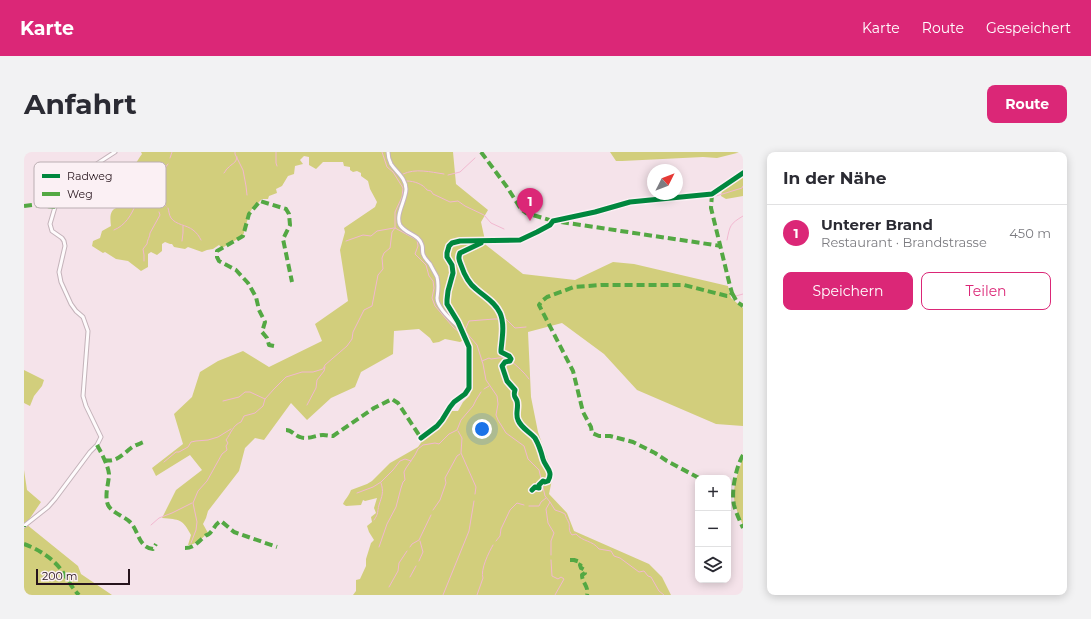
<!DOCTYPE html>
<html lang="de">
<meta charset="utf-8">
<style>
body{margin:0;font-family:Montserrat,sans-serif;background:#f2f2f3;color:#2b2b33}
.controls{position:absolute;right:12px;bottom:12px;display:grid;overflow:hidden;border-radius:8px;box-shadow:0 2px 10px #0003}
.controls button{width:36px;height:36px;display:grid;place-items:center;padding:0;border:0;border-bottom:1px solid #e1e1e2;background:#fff;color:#2b2b33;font:20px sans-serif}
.compass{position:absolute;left:623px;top:12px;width:36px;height:36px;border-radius:50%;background:#fff;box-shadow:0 2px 10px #0003;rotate:48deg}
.scale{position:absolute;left:12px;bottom:10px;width:94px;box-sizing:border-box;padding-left:4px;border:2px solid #26141c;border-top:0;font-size:11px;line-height:14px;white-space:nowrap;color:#26141c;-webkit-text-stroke:3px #fbf0f4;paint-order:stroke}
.you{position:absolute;left:458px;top:277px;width:14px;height:14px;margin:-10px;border:3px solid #fff;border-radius:50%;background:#1a73e8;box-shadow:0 0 0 6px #1a73e833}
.badge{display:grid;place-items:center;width:26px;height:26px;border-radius:50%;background:#db2777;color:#fff;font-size:13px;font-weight:700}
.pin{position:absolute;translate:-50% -33px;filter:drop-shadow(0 1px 2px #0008)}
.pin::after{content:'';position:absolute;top:21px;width:14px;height:12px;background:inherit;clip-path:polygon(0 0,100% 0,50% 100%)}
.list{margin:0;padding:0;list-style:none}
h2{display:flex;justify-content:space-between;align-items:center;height:52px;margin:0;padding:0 16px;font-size:17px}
h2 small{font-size:13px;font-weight:400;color:#7c7c81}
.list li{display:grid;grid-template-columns:26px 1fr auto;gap:12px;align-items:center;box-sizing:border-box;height:56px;padding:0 16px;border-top:1px solid #e1e1e2}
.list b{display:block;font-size:15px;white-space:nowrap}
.list p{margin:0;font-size:13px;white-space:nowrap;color:#7c7c81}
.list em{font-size:13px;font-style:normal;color:#7c7c81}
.actions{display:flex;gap:8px;padding:12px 16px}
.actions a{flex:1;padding:9px 0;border:1px solid #db2777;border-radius:8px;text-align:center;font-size:14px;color:#db2777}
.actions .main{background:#db2777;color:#fff}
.icon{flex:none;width:22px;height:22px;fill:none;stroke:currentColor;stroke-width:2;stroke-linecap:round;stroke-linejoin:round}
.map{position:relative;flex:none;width:719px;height:443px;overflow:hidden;border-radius:8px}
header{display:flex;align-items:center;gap:24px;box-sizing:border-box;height:56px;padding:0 20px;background:#db2777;color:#fff}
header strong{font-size:19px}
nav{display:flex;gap:22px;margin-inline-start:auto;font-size:14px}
.intro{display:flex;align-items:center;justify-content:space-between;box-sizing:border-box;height:96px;padding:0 24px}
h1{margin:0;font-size:28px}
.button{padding:10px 18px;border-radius:8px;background:#db2777;color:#fff;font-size:14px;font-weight:700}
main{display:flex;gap:24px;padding:0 24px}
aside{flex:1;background:#fff;border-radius:8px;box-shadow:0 2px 10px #0003}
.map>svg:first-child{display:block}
.forest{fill:#d2ce7c}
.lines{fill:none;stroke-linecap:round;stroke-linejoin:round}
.stream{stroke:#f2b8d0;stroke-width:1}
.minor-casing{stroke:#c4b3ba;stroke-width:5}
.minor{stroke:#fefbfc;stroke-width:3}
.quiet{stroke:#53a843;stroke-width:4;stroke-dasharray:8 4;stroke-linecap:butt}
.cycleway-casing{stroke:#fbf0f4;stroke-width:8}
.cycleway{stroke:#00873e;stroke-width:5}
.key{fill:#fbf0f4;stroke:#bbaeb3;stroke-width:1}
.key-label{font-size:11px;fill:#26141c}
</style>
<header>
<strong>Karte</strong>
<nav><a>Karte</a><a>Route</a><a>Gespeichert</a></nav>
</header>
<div class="intro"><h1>Anfahrt</h1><a class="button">Route</a></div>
<main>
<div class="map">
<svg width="719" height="443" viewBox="0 0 719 443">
<rect width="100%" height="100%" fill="#f5e3ea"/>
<g class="forest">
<path d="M117,0H429L432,32L464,58L457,70L462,93L499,122L551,128L589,110L610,112L704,134L707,146L719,156V274L692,272L613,238L580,202L538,171L504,180L507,245L514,280L529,323L525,342L543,361L550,379L625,412L638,425L647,443H329L332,439V428L336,427L342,414V407L347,391L350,388L345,380L343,374L348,370L347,365L352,361L350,356L353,346L341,349L339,348L337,353L322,354L319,352C321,347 325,344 327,338L343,332L348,329L366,311L394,295L399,288L412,276L425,259H434L439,250L446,243L448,233L446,230V195L442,187L436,190L421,187L415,190L409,191L406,186L395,177L370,179L369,202L337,220L331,235L307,246L283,268L267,251L240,288L231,286L221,296L215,319L184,359L182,366L179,372L184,381C178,386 172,393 164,393L167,383C158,366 156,368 138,366L152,338L178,318L166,303L132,324L128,316L159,292L150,262L168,245L176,220L194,209L219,199L245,215L298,189L291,172L324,149L316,98L321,80L320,76L351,55L353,50L346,37L344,29L337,24V21L333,19L329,20L326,18V15L320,14L319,10H299L292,17L285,13V5L280,4L276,8L279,12L271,14L270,22L264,24L258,34L252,37L253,41L245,44L244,47H238L228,57L225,62L219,84L198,96L195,93L189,97L183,98L178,100L164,95L161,97L150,95L148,92H146L141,90L138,92V99L133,103L127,100L124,102V115L117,119L104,109L92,107L81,100L79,101L68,94L69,89L76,86L78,79L87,74C86,66 85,57 95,55L105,37L107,30L101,26C108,19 112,10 118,2Z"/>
<polygon points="586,0 717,0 693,6 679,5 598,9 592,9"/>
<polygon points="719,23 719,44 702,47 697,44 698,38"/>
<polygon points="0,218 20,228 18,234 10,244 6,254 0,251"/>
<path d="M719,306V373C715,365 711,355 710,346C709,333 715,318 719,306Z"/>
<polygon points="0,318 3,338 17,350 2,372 54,414 57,422 88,443 0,443"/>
</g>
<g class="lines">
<g class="stream">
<polyline points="211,0 211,2 219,18 222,34 223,43"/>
<polyline points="252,0 252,11 253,14"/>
<polyline points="358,0 363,15 369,20 379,36 378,45 371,60 371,76 393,88 394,94 391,102 402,113 405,124 409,129 410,136 408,146 411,154 429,175 435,180 441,179 453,193 459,212 462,228 473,244 474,252 472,263 474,268 482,281 500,294 504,307 515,318 521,344 526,350 522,357 524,371 530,381 527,389 527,403"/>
<polyline points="146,6 148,0"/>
<path d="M200,21C202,19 202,17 204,16C208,11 212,12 213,5"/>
<path d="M379,22C392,16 406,20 420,22"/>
<polyline points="424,23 436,20 451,6"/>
<path d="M383,29C390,29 399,32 403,38L407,39L409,42L426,50L434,49L441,54L460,63L467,71L480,77"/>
<polyline points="692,44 718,36 719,34"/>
<polyline points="136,47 142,54"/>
<path d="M135,55V50L136,46C134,40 133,28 136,22L141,21V16L144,12"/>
<path d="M144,56C145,59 145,63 147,66C152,73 163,73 169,78C173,81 175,84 177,88"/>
<path d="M90,78C102,73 107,63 112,52C113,48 114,43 117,40C121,34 128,30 134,26"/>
<path d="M703,88C706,73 706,72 719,64"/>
<polyline points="158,89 159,81 159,74"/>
<polyline points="322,89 339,83 347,84 353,79 370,76"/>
<path d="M120,109V103L119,97L123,92C123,88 126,85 126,81L136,63L135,60"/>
<polyline points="712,144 719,142"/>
<polyline points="479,167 482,167 491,176 502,175"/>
<polyline points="441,178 445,169 470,167 477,167"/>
<polyline points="458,209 465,206 467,207 482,205 486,208"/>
<path d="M487,209C494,215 500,220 505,227"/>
<polyline points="460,237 465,234"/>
<polyline points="199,249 215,245 221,240 226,240 241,247"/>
<polyline points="283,253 292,236 293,228 300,219 301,215"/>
<polyline points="434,279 438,286 437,301 452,335 451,342"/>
<polyline points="140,310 152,300 155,300 164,295 167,290 172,289 184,288 194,285 207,277"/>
<polyline points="333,341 349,335 357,330 369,318 376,309 381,307 387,309"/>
<path d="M526,350L531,358L537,360L541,362C542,366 543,367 545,371C546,376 544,378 548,383L552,382C559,390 568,388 575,397L587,399L590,404L596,406L615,420L620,419L624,424L627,425L635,439L640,443"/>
<polyline points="505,354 515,354 517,350 522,346"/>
<polyline points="409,358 416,348 422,331 421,326 433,304 436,302"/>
<path d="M350,368C355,361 353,360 355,353C358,344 360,340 357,331"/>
<polyline points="127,373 135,366 148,361 168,351"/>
<polyline points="472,389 476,384 477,377 486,358 493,351 500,353"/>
<path d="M167,391L172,378L173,370L169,351L174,339L183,329L198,302L203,298L202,294L204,291L202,288C207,281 209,273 217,270L220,264L231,261L239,254L241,247L250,237L262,225L278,220H289L299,217L301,213L323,194L328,187L329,180L340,158L348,154L354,123L359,117L358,106L360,101L366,96L368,80L371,76"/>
<polyline points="355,395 363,372 372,355 377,336 379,330 381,328 380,320 382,316 391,303 394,297 399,293 411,291 415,292 425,282 433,278 437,268 449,254 452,248 457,240"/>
<polyline points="386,395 388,392 395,388 407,363"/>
<polyline points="527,408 528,424 534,427 537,425 540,427 531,443"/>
<polyline points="395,409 399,400 396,389"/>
<polyline points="386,425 392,414"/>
<polyline points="365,435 374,419 375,411 383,399"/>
<polyline points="419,443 445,379 450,349"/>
<path d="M453,443L459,426C456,418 465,400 469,393"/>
</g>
<g class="minor-casing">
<g id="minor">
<path d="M364,0C364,4 365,8 367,12C372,20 382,26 382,37C382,48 371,63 376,73C381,82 395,82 398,93C399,96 398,99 399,102C400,106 403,108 406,112C408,116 411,121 413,125C415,133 414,138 413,146C413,155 428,169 435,175"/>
<polyline points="397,286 413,274 418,268 426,255 430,250 441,242 445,236 445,195 434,170 423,152 423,148 424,139 429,121 428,113 423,105 423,101 425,94 428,91 436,89 496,88 513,80 526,73 529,69 571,60 606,50 688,42 719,21"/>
<polyline points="0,374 24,355 31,347 66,300 73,293 77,285 62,254 59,244 64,179 59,165 52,159 47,152 37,130 35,120 41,94 40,89 38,86 28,79 26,72 31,55 43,36 71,13 91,0"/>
</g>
</g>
<use href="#minor" class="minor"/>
<g class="quiet">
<polyline points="457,0 483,35 497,57 502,61 529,69"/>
<polyline points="0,54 8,53 31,55"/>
<polyline points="537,70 697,94"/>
<polyline points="708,141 713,150 719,154"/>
<polyline points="250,194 245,193 243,186 238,180 241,170 235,158 232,145 224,131 212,118 195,109 193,105 193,99 219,84 225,62 236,49 262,57 265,62 266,73 259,87 268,130"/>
<path d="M262,278C268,278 271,284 276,285C284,288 292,283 299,283C303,283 305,284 309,284L350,256L368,247L374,251L397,286"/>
<path d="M73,293C77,300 84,313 85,322C85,331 80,343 84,353C88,361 100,364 106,370C115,379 114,395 129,397L132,392"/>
<path d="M719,303C712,315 707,339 710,353C712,361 716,369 719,376"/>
<path d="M80,308C92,311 99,302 107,296C111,293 115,292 120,290"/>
<polyline points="675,326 643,309 631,301 609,290 586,284 575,284 568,281 567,275 559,260 549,219 515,153 518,149 523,145 550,135 577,133 660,133 703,144 706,144 708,141 706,134 687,56 688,42"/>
<polyline points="0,375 0,374"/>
<path d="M0,392C14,397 30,407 38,419C44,428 48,436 55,443"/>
<path d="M161,396C170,396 174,390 180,385C183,382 183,384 186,381C190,377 191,372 197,369L210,380L253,395"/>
<path d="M546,408H550L556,410L557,411L556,413L557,416L561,418V421L558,423C558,431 565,434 563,443"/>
</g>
<g class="cycleway-casing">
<g id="cycleway">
<path d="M457,91L436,101C434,106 435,108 437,113C440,122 444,131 452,137C461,145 471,150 476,161C481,172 478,187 477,198V200L485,204L487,207L486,209L481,210L478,214L483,229L491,238C489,245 491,244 493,249C495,255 491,262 494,268C497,276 506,280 511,286C515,293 517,299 519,307C521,315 530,319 524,329L521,330L519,329L515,333V336L511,335L508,338"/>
<polyline points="397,286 413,274 418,268 426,255 430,250 441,242 445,236 445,195 434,170 423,152 423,148 424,139 429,121 428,113 423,105 423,101 425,94 428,91 436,89 496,88 513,80 526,73 529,69 571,60 606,50 688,42 719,21"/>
</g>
</g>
<use href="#cycleway" class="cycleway"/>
</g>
<rect x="10" y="10" width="132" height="46" rx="6" class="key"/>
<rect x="18" y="22" width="18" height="4" fill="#00873e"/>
<rect x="18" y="40" width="18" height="4" fill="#53a843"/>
<g class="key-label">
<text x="43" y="28">Radweg</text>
<text x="43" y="46">Weg</text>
</g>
</svg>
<div class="controls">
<button>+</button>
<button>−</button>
<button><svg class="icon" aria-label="layers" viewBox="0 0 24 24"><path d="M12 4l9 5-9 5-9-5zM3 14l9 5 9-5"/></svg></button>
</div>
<svg class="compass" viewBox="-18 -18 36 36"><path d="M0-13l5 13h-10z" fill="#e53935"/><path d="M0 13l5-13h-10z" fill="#7c7c81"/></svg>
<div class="scale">200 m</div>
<div class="you"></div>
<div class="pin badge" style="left:506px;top:69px">1</div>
</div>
<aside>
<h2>In der Nähe<small></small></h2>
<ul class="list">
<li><span class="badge">1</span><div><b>Unterer Brand</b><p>Restaurant · Brandstrasse</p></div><em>450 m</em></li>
</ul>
<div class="actions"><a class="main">Speichern</a><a>Teilen</a></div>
</aside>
</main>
